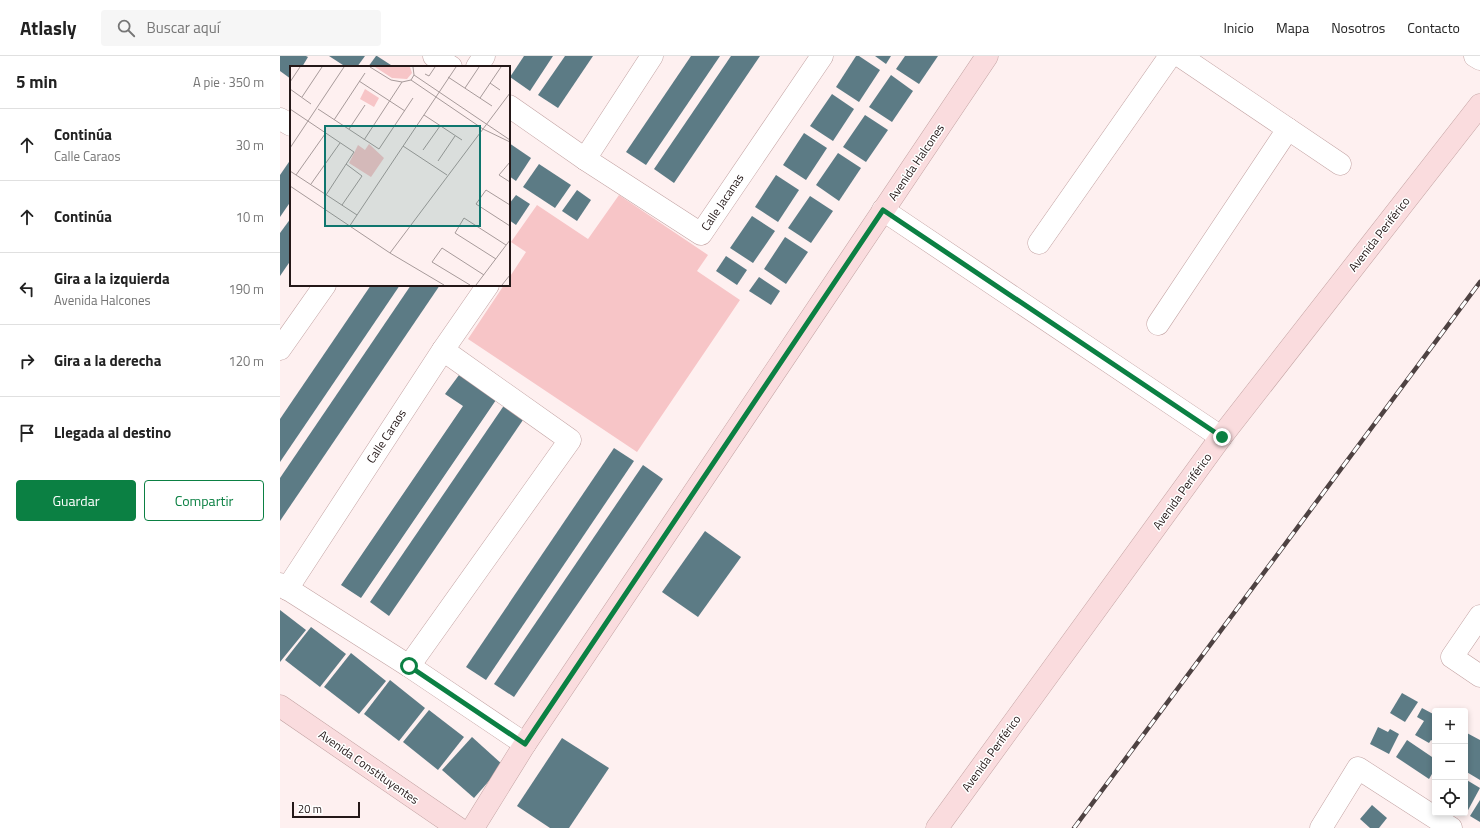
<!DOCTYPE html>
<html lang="es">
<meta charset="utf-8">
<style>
body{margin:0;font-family:"Titillium Web",sans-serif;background:#f6f6f6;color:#222}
.controls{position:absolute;right:12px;bottom:12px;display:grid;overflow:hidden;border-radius:4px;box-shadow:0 2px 6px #0003}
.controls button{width:36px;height:36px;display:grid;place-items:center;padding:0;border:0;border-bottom:1px solid #e0e0e0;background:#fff;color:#222;font:20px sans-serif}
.scale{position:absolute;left:12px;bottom:10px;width:68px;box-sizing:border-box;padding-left:4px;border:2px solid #241818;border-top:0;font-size:11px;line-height:14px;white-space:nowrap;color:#241818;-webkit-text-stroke:3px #fff;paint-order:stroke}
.stop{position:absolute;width:12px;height:12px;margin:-9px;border:3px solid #0b8043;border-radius:50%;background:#fff}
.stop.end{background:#0b8043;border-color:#fff;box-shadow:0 1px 4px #0008}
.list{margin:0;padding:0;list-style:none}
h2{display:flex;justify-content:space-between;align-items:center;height:52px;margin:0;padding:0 16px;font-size:17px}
h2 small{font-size:13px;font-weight:400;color:#767676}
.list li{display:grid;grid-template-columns:26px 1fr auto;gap:12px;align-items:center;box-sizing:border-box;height:72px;padding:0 16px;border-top:1px solid #e0e0e0}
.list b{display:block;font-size:15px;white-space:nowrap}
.list p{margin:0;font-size:13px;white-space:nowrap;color:#767676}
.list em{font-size:13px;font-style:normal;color:#767676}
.actions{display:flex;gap:8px;padding:12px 16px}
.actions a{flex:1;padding:9px 0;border:1px solid #0b8043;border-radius:4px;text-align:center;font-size:14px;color:#0b8043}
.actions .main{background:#0b8043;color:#fff}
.icon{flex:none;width:22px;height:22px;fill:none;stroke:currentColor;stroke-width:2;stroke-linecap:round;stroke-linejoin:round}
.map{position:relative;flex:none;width:1200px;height:772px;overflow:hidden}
header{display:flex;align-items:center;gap:24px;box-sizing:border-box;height:56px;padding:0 20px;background:#fff;border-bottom:1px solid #e0e0e0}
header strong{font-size:19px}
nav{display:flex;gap:22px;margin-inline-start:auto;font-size:14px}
.search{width:280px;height:36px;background:#f6f6f6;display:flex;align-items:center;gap:10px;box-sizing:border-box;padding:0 14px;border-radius:4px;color:#767676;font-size:15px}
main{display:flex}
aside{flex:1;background:#fff}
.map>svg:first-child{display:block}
.park{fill:#f7c5c7}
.building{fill:#5c7b85}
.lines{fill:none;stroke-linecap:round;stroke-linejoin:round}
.minor-casing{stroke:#c3a3a3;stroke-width:23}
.tertiary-casing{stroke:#c3a3a3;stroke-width:23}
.secondary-casing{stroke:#c3a3a3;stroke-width:23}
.minor{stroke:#fff;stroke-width:22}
.tertiary{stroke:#fff;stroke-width:22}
.secondary{stroke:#fadcde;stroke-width:22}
.rail-casing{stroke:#4e4242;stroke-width:4.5}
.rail{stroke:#fff;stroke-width:3;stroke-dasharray:9;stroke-linecap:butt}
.route{stroke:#0b8043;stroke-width:5}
.labels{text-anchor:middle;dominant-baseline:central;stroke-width:3;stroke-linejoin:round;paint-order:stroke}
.street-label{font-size:12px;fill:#241818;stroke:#fff}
.inset-road{fill:none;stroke:#a79a9a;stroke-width:1}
.view{fill:#0f766e;fill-opacity:0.15;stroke:#0f766e;stroke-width:2}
.inset-edge{fill:none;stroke:#241818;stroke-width:2}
</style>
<header>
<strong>Atlasly</strong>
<div class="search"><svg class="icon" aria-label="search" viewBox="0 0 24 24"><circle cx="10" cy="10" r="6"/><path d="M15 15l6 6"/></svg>Buscar aquí</div>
<nav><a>Inicio</a><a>Mapa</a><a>Nosotros</a><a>Contacto</a></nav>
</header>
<main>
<aside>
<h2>5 min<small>A pie · 350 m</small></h2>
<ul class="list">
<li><svg class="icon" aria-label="ahead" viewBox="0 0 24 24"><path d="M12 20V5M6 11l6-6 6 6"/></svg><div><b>Continúa</b><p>Calle Caraos</p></div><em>30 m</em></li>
<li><svg class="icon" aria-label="ahead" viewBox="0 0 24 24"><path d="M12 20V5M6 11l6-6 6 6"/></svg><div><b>Continúa</b></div><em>10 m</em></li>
<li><svg class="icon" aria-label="left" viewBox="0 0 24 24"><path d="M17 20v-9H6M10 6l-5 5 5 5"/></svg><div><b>Gira a la izquierda</b><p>Avenida Halcones</p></div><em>190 m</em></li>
<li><svg class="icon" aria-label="right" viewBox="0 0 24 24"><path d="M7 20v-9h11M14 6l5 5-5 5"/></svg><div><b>Gira a la derecha</b></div><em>120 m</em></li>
<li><svg class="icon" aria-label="arrive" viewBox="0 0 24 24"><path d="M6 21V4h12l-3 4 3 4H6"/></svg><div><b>Llegada al destino</b></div></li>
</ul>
<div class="actions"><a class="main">Guardar</a><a>Compartir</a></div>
</aside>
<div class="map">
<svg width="1200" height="772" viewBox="0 0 1200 772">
<rect width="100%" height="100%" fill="#fef0f0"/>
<polygon class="park" points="339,139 428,199 417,215 460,244 357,396 188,283 224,229 229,229 229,222 246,196 231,186 257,149 308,183"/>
<g class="building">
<polygon points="0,0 26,0 28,1 22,11 11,11 11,23 0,15"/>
<polygon points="49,0 85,0 77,11 66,11"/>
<polygon points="96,0 97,0 114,11 88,11"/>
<polygon points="244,0 273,0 250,35 230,21"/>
<polygon points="285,0 313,0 278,52 258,39"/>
<polygon points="411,0 440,0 366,109 346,96"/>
<polygon points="451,0 480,0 394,127 374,113"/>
<polygon points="576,0 579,0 600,14 579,46 556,31"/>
<polygon points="595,0 611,0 606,8"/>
<polygon points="625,0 658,0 639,28 616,13"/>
<polygon points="611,19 633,35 612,66 589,51"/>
<polygon points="552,38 574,53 553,85 530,70"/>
<polygon points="585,59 608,74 586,106 563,91"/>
<polygon points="524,77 547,92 526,124 503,109"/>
<polygon points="229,87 251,102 236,125 229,120"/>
<polygon points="558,97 581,112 559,145 536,129"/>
<polygon points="11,103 11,145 0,161 0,119"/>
<polygon points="259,108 291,129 275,152 243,131"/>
<polygon points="496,119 519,134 498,166 475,151"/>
<polygon points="297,134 311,144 297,165 282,155"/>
<polygon points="236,139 250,148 236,169 229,164 229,148"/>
<polygon points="530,140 553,155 531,187 508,172"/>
<polygon points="472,160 495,175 473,207 450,192"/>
<polygon points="11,162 11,204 0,220 0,177"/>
<polygon points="505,181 528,196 506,228 484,213"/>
<polygon points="446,200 467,214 457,229 436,215"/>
<polygon points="479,221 500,235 491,249 469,235"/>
<polygon points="91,229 120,229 0,406 0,363"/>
<polygon points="131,229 160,229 0,465 0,422"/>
<polygon points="179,319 216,344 81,542 61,529 183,350 165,338"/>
<polygon points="225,348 245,361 109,560 90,546"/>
<polygon points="334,392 354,405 206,624 186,611"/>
<polygon points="363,409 383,423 234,641 214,628"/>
<polygon points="425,475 461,501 418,561 382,536"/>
<polygon points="0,554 26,574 0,606"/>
<polygon points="31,571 66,598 40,631 5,604"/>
<polygon points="71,597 106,625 79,658 44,631"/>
<polygon points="110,624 145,652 119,685 84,658"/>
<polygon points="1122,637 1138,646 1125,666 1110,657"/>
<polygon points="1142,652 1155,659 1155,686 1151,684 1149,687 1135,679 1144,665 1137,661"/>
<polygon points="149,654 184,681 158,714 123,686"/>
<polygon points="1098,671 1108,676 1110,673 1119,678 1109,698 1090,688"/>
<polygon points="1185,676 1200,684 1200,724 1185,715"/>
<polygon points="192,681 223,709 194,742 162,714"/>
<polygon points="282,682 329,712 289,772 270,772 237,750"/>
<polygon points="1127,684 1155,703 1155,713 1149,723 1116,701"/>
<polygon points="1185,723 1200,732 1187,756 1185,755"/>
<polygon points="1200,744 1200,766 1190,760"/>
<polygon points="1092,749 1107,762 1099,772 1090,772 1080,763"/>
</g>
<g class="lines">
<g class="minor-casing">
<g id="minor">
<polyline points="154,0 171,11"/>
<polyline points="900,0 1060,108"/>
<polyline points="197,11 204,0"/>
<polyline points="229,50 305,103 421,178 542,0"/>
<polyline points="0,63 11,69"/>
<polyline points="305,103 372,0"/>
<polyline points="603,154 941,381"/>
<polyline points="759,187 890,0"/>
<polyline points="878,268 1008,73"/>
<polyline points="0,293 45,229"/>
<polyline points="0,528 129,610 245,688"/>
<polyline points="7,533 163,294 208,229"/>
<polyline points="1200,560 1172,601 1200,620"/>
<polyline points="129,610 290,384 163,294"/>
<polyline points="1041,772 1078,712 1171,772"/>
</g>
</g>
<g class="tertiary-casing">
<polyline id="tertiary" points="1195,0 1200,3"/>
</g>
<g class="secondary-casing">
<g id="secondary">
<polyline points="0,650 178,772"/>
<polyline points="193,772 245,688 707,0"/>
<polyline points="657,772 941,381 1200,49"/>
</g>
</g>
<use href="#minor" class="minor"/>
<use href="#tertiary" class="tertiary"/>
<use href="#secondary" class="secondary"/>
<g class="rail-casing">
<polyline id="rail" points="794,772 1200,226"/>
</g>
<use href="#rail" class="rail"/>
</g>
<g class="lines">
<polyline class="route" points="129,610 245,688 603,154 942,381"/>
</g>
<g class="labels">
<g class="street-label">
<text transform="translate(636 106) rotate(-56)">Avenida Halcones</text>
<text transform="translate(442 146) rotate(-56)">Calle Jacanas</text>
<text transform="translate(1099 178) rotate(-52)">Avenida Periférico</text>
<text transform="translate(106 380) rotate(-57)">Calle Caraos</text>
<text transform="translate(902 435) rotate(-54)">Avenida Periférico</text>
<text transform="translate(711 697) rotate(-54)">Avenida Periférico</text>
<text transform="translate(89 711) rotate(35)">Avenida Constituyentes</text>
</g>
</g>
<g transform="translate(10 10)">
<rect width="220" height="220" fill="#fef0f0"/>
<path d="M85,1H120L122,7L117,13L102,12ZM75,23L89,32L84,41L70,33ZM79,78L94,92L81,111L59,97L68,79L75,84Z" fill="#f7c5c7"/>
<path class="inset-road" d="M80,1L101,14L112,16L121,14L124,9L123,1M135,8L139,10L145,1M124,9L220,74M158,11L202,40M121,14L193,63L220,76M69,15L115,45M0,16L10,1M200,17L210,24M175,22L189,1M0,23L21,38M12,31L32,1M190,32L211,1M0,43L64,86L36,129M28,43L89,83L123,32M134,49L172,74M44,54L75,7M59,63L75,39M74,74L112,16M113,80L157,109M0,82L54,1M133,84L150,60M148,95L165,70M220,96L209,109L220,116M0,105L67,149M6,109L35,68M21,118L50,77M0,120L100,187L154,219M52,139L72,110L56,98M220,139L196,124L186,138L220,160M59,161L166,1M100,187L220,27M206,193L165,167L174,152L216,179M180,219L142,196L152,182L194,209M186,219L220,174M212,219L220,209"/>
<path class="view" d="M35,60H190V160H35Z"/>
<rect width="220" height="220" class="inset-edge"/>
</g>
</svg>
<div class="controls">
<button>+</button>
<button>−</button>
<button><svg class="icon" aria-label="locate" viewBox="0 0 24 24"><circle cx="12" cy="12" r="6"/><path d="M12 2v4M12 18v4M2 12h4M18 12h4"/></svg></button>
</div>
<div class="scale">20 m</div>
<div class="stop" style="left:129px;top:610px"></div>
<div class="stop end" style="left:942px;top:381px"></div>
</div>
</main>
